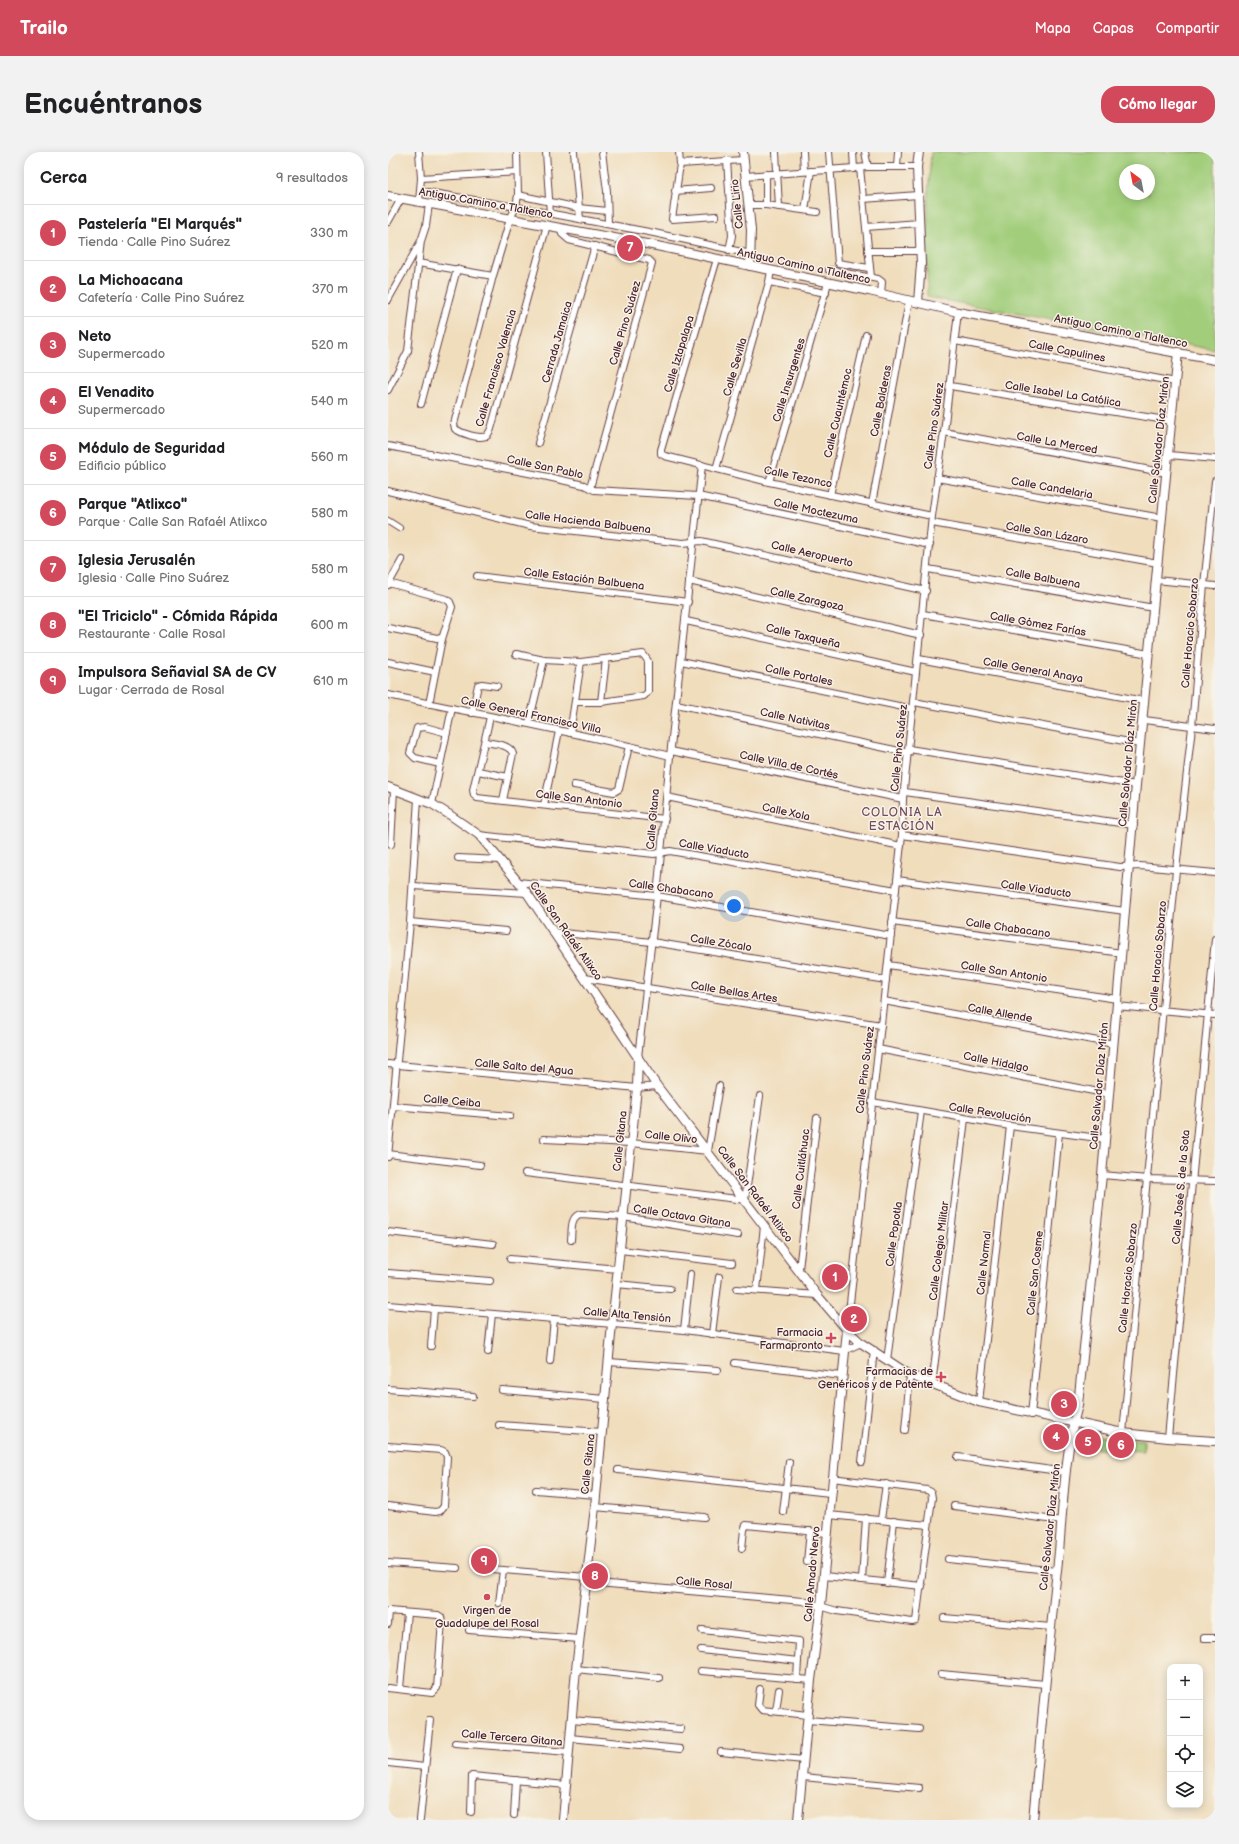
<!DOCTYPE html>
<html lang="es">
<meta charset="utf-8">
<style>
body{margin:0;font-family:"Balsamiq Sans",sans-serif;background:#f2f2f2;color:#202124}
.controls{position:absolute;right:12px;bottom:12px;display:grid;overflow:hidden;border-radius:8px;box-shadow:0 2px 10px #0003}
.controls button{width:36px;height:36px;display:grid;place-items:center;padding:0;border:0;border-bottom:1px solid #e0e0e0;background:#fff;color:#202124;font:20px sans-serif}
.compass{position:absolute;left:731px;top:12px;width:36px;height:36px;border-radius:50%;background:#fff;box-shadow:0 2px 10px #0003;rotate:328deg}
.you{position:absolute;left:346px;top:754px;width:14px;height:14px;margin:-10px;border:3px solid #fff;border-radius:50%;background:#1a73e8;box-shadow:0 0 0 6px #1a73e833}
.badge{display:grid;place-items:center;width:26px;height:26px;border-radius:50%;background:#d1495b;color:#fff;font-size:13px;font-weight:700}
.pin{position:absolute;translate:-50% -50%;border:2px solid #fff;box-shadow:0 1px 4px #0006}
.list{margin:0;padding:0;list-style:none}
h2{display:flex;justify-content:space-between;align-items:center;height:52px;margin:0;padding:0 16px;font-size:17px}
h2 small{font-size:13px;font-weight:400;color:#757577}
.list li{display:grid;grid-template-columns:26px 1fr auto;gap:12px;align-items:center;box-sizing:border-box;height:56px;padding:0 16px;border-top:1px solid #e0e0e0}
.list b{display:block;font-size:15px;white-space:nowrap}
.list p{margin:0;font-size:13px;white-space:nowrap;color:#757577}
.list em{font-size:13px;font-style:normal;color:#757577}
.icon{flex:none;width:22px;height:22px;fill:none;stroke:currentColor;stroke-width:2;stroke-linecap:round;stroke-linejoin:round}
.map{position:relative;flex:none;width:827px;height:1668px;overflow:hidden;border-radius:16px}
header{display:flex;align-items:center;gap:24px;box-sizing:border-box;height:56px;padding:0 20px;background:#d1495b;color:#fff}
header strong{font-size:19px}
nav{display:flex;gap:22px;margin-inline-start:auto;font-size:14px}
.intro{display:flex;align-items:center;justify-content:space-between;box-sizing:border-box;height:96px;padding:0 24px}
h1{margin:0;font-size:28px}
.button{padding:10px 18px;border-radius:16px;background:#d1495b;color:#fff;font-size:14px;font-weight:700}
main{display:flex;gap:24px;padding:0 24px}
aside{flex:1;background:#fff;border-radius:16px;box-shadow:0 2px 10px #0003}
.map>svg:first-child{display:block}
.green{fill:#a2ce7b;stroke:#767653;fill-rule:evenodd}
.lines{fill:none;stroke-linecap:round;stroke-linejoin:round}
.minor-casing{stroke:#633c41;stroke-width:8}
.tertiary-casing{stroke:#633c41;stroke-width:10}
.minor{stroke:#fff;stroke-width:6}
.tertiary{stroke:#fff;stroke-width:8}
.poi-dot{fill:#d1495b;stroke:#f7f3e8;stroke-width:1.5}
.labels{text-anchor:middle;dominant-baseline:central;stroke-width:3;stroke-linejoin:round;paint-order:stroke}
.street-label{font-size:11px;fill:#4a1f2b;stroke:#f7f3e8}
.poi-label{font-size:11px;fill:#4a1f2b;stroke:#f7f3e8;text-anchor:end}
.neighbourhood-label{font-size:12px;letter-spacing:1px;fill:#734b5e;stroke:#f7f3e8}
</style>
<header>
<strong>Trailo</strong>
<nav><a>Mapa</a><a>Capas</a><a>Compartir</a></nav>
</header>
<div class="intro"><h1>Encuéntranos</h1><a class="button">Cómo llegar</a></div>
<main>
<aside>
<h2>Cerca<small>9 resultados</small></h2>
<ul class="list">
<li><span class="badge">1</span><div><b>Pastelería &quot;El Marqués&quot;</b><p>Tienda · Calle Pino Suárez</p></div><em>330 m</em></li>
<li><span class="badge">2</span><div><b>La Michoacana</b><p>Cafetería · Calle Pino Suárez</p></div><em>370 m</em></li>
<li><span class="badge">3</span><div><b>Neto</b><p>Supermercado</p></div><em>520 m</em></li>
<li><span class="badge">4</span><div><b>El Venadito</b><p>Supermercado</p></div><em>540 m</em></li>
<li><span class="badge">5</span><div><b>Módulo de Seguridad</b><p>Edificio público</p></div><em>560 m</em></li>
<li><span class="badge">6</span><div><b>Parque &quot;Atlixco&quot;</b><p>Parque · Calle San Rafaél Atlixco</p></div><em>580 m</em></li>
<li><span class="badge">7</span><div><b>Iglesia Jerusalén</b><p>Iglesia · Calle Pino Suárez</p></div><em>580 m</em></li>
<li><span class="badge">8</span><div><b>&quot;El Triciclo&quot; - Cómida Rápida</b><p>Restaurante · Calle Rosal</p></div><em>600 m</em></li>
<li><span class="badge">9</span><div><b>Impulsora Señavial SA de CV</b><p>Lugar · Cerrada de Rosal</p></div><em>610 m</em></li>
</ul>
</aside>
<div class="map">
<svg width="827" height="1668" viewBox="0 0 827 1668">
<rect width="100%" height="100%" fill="#f7f3e8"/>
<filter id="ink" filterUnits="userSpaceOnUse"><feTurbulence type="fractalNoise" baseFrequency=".025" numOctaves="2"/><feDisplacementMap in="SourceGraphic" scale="8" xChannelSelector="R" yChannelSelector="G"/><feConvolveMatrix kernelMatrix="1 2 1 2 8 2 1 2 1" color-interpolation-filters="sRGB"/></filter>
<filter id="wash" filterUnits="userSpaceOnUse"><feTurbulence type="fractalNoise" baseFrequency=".012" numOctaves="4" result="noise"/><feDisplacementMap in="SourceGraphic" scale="16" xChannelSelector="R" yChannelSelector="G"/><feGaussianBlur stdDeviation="0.9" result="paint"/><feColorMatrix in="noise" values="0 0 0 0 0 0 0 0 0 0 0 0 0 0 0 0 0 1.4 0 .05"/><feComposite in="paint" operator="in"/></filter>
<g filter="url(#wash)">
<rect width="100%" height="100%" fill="#f0ddbc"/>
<g class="green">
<path d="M543,0H827V198L539,145L540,43ZM737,18H761V42H737Z"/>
<polygon points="710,1284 756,1288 756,1299 709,1297"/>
</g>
</g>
<g filter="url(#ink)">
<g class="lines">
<g class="minor-casing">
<g id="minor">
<path d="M129,0L130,43L128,55L122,67L105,124L66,272L67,277C75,282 90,287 99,284L103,277L159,73"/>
<polyline points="158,0 162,62"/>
<polyline points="186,0 192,67"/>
<polyline points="214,0 219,39 220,72"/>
<polyline points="291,0 292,12 284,67 328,64"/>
<polyline points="388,0 391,55"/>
<polyline points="415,0 416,19"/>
<polyline points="441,0 450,111 481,116"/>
<polyline points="465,0 466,17"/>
<polyline points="477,0 480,15"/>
<polyline points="339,8 344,84 341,98"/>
<polyline points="292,12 355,8"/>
<polyline points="509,14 510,0"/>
<polyline points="472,16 483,125"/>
<polyline points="357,24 480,15 529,15"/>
<polyline points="33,26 129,20"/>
<polyline points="33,39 128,55 266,81 363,102"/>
<polyline points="287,39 323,36"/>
<polyline points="130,43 191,56 219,59"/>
<polyline points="475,47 530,43"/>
<polyline points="31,50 33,26 31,0"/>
<polyline points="360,53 378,53 429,60"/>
<polyline points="378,53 378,22"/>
<polyline points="417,58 423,19"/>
<polyline points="0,70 13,47"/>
<polyline points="478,75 531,71"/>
<polyline points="173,76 174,82 181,88 261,108 264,111 202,336"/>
<polyline points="480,99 533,99"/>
<polyline points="329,107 273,298 273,302 277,304 381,330 544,364"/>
<polyline points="30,111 105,124"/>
<polyline points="441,118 490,127 494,130 493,142"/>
<polyline points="381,130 438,141"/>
<polyline points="0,148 33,89 38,74 41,52"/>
<polyline points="567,189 788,230"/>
<polyline points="562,234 784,269"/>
<polyline points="0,238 20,199 33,89"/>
<polyline points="33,252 69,117"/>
<polyline points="556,280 779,321"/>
<polyline points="150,291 207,94"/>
<polyline points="0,294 151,323 196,333 206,338 310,344 542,393"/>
<polyline points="781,303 827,307"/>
<polyline points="328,317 381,130 383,119"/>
<polyline points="549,326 774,366"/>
<polyline points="381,330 440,131"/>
<polyline points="0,339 142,374 295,391 313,389 538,439"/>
<polyline points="442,343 478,183"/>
<polyline points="484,352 521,149"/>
<polyline points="0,369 11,376"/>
<polyline points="544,371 770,411"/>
<polyline points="540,417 766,456"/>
<polyline points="89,424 300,450"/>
<polyline points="768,428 827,434"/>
<polyline points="301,429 533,483"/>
<polyline points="1,431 58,447 62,450 64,455 54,487 41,552"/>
<polyline points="0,433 14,408"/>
<polyline points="535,462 761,502"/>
<polyline points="298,469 528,520"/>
<polyline points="0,476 54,487"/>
<polyline points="128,502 156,508 193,510 255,502 260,509 260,540 256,544 213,550 187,550"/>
<polyline points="531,507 756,549"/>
<polyline points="293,509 525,557"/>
<polyline points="0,510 47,520"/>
<path d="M0,543C94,563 189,580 282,604"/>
<polyline points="213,550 218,507"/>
<polyline points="526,550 752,592"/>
<polyline points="288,552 521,601"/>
<polyline points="84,561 90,533 94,532 109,534"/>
<polyline points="102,565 85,638 86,643 89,646 277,667"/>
<polyline points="756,568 827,577"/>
<polyline points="141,571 156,508"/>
<polyline points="182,581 193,510"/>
<path d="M97,590C106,592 122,592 125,602L115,648"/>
<polyline points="521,597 748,633"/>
<polyline points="283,599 515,647"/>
<polyline points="52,612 27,606 22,601 29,576 37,575 59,581"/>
<polyline points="90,619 120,625"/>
<polyline points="186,633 226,640 231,637 241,594"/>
<polyline points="517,640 746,673"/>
<polyline points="279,645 513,694"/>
<polyline points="44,652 64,556"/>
<polyline points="156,653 171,579"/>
<polyline points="91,683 266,702 282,699 508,738"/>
<polyline points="514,683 732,715 752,714 827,721"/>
<polyline points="3,692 6,638"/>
<polyline points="70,706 112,708"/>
<polyline points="509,728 737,759"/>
<polyline points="130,730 269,744 503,784"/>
<polyline points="25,734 139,741"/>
<polyline points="22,770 118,779"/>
<polyline points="504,770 734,801"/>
<polyline points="165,780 264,790 498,828"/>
<polyline points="500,813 729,847"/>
<polyline points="197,826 493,873"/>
<polyline points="496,849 726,892"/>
<polyline points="728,854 827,863"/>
<polyline points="490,897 721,942"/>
<polyline points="250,905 269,744 282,604 314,313"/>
<polyline points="0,912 249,936 269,934"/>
<polyline points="484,950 622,974 717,987"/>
<polyline points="5,954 122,964"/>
<polyline points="156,987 243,991 320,999 331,934"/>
<polyline points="0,1002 92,1013"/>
<polyline points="0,1005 22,770 30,647"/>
<polyline points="137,1021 357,1048 372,944"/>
<polyline points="714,1023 760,1027 827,1029"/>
<polyline points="0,1080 105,1092"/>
<path d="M183,1088C184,1078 182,1064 193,1062L235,1065L350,1083"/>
<polyline points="232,1098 344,1111"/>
<polyline points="122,1107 230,1117"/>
<polyline points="411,1117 429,966"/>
<polyline points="0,1121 102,1129"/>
<polyline points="228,1132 282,1137"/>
<polyline points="349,1137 429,1143"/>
<polyline points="369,1138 376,1074"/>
<polyline points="0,1153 296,1178 456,1199 473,1191"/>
<polyline points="296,1178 302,1122"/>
<polyline points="459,1178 514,683 515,647 544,364 556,280 570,160"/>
<polyline points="324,1182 331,1125"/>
<polyline points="43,1194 46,1157"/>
<polyline points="100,1200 104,1162"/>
<polyline points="499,1208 533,959"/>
<polyline points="162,1209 166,1167"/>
<polyline points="221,1210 330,1218"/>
<polyline points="347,1211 454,1224"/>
<polyline points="544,1233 577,967"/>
<polyline points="0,1237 85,1244"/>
<polyline points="114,1238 217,1247"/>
<polyline points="591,1250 622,974"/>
<polyline points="643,1263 671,981"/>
<polyline points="111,1273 214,1280"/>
<polyline points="517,1278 522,1223"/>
<polyline points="735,1281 788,718 804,575 816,433 827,329"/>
<polyline points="780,1286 827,787"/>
<polyline points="0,1294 53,1298 57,1300 59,1305 56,1354 52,1359 47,1360 0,1354"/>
<polyline points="570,1305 678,1320"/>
<polyline points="474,1310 486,1198"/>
<polyline points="230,1318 442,1341"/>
<polyline points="148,1338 208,1343"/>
<polyline points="566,1354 674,1369"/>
<polyline points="207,1355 316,1365"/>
<polyline points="395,1360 401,1310"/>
<polyline points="441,1363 540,1373"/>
<polyline points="493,1367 498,1332"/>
<polyline points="354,1396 356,1378 358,1373 439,1381"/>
<polyline points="560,1407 669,1419"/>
<polyline points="419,1410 422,1379"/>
<polyline points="0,1411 69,1416"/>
<polyline points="92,1416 199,1425"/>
<polyline points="436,1424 534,1434"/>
<polyline points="474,1428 478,1366"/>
<polyline points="198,1430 415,1449 449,1459 524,1470 528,1469 544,1346 543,1340 539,1338 444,1326"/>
<polyline points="499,1431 506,1369"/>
<polyline points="111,1451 115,1418"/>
<polyline points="0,1459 50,1463 53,1465 54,1469 49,1536 44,1541 0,1536"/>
<polyline points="556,1466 663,1475"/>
<polyline points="0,1472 1,1459"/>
<polyline points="81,1478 191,1487"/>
<polyline points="314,1478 411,1489 409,1527"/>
<polyline points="816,1486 827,1486"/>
<polyline points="313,1498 410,1509"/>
<polyline points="188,1517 271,1526"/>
<polyline points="313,1519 423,1528"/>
<polyline points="553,1522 657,1532"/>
<polyline points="12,1536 19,1461"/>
<polyline points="372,1537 370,1553 374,1558 420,1563"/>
<polyline points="388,1559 391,1538"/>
<polyline points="183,1568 293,1577"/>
<polyline points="420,1568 531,1577"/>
<polyline points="182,1586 292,1597"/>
<polyline points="67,1591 180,1600"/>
<polyline points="333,1600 416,1608"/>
<polyline points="0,1611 37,1615"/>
<polyline points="415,1625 531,1636"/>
<polyline points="83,1660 84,1624 178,1633"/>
<polyline points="126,1663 128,1628"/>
<polyline points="32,1668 42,1568"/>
</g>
</g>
<g class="tertiary-casing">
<g id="tertiary">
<polyline points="355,0 363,78 362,114"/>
<polyline points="0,44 264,93 481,139 570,160 827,208"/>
<polyline points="530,150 533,112 529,15 531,0"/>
<polyline points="0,635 44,652 62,663 91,683 112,708 139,741 269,934 429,1143 459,1178 473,1191 522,1223 591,1250 735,1281 780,1286 827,1289"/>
<polyline points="175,1668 188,1517 207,1355 224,1172 249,936 250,905"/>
<polyline points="410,1668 423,1528 433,1453 459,1178"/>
<path d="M645,1668C653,1578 661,1489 671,1400C675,1351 677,1300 690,1253L714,1023L748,633L790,200"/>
</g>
</g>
<use href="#minor" class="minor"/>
<use href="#tertiary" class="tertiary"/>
</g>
</g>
<g class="poi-dot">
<path d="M441 1180h4v4h4v4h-4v4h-4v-4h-4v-4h4z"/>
<path d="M551 1219h4v4h4v4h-4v4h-4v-4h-4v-4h4z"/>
<circle cx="99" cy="1445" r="4"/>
</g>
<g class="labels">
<g class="street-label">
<text transform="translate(98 51) rotate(10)">Antiguo Camino a Tlaltenco</text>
<text transform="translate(349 52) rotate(-96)">Calle Lirio</text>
<text transform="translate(416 114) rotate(12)">Antiguo Camino a Tlaltenco</text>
<text transform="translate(237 171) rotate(-74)">Calle Pino Suárez</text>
<text transform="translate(733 179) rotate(11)">Antiguo Camino a Tlaltenco</text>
<text transform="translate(169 190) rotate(-74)">Cerrada Jamaica</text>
<text transform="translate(679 199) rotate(11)">Calle Capulines</text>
<text transform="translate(291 202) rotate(-73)">Calle Iztapalapa</text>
<text transform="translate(347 215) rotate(-74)">Calle Sevilla</text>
<text transform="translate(108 216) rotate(-74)">Calle Francisco Valencia</text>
<text transform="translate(401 228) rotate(-73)">Calle Insurgentes</text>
<text transform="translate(675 242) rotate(9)">Calle Isabel La Católica</text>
<text transform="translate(493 249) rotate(-79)">Calle Balderas</text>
<text transform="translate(450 261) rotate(-77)">Calle Cuauhtémoc</text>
<text transform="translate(546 274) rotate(-82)">Calle Pino Suárez</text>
<text transform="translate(771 288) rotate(-84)">Calle Salvador Díaz Mirón</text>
<text transform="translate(669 291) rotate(10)">Calle La Merced</text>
<text transform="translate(157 315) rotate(12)">Calle San Pablo</text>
<text transform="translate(410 325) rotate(12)">Calle Tezonco</text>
<text transform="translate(664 336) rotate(10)">Calle Candelaria</text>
<text transform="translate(428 359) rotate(12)">Calle Moctezuma</text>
<text transform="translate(200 370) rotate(7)">Calle Hacienda Balbuena</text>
<text transform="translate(659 381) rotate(10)">Calle San Lázaro</text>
<text transform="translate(424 402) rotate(13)">Calle Aeropuerto</text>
<text transform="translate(655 426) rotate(10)">Calle Balbuena</text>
<text transform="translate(196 427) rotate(7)">Calle Estación Balbuena</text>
<text transform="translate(419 447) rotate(13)">Calle Zaragoza</text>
<text transform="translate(650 472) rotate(10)">Calle Gómez Farías</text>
<text transform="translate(802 481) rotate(-85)">Calle Horacio Sobarzo</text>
<text transform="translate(415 484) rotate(13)">Calle Taxqueña</text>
<text transform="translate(645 518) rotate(10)">Calle General Anaya</text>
<text transform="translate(411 523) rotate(12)">Calle Portales</text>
<text transform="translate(143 563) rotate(12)">Calle General Francisco Villa</text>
<text transform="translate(407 567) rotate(12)">Calle Nativitas</text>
<text transform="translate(511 596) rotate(-84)">Calle Pino Suárez</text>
<text transform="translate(740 611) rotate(-85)">Calle Salvador Díaz Mirón</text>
<text transform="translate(401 613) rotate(12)">Calle Villa de Cortés</text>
<text transform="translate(191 647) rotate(7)">Calle San Antonio</text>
<text transform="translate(398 660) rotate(12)">Calle Xola</text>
<text transform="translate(265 667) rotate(-85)">Calle Gitana</text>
<text transform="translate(326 697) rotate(10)">Calle Viaducto</text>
<text transform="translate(283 737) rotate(8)">Calle Chabacano</text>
<text transform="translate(648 737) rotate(8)">Calle Viaducto</text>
<text transform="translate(620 776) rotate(8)">Calle Chabacano</text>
<text transform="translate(178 779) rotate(55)">Calle San Rafaél Atlixco</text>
<text transform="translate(333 791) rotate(9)">Calle Zócalo</text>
<text transform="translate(770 804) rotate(-85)">Calle Horacio Sobarzo</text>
<text transform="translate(616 820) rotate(9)">Calle San Antonio</text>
<text transform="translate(346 840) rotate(9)">Calle Bellas Artes</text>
<text transform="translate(612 861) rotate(10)">Calle Allende</text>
<text transform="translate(608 910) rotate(11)">Calle Hidalgo</text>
<text transform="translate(136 915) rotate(5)">Calle Salto del Agua</text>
<text transform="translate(477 918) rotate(-83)">Calle Pino Suárez</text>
<text transform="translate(711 934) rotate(-85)">Calle Salvador Díaz Mirón</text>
<text transform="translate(64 949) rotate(5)">Calle Ceiba</text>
<text transform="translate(602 961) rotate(9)">Calle Revolución</text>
<text transform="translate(283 985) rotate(6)">Calle Olivo</text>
<text transform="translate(232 989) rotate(-84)">Calle Gitana</text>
<text transform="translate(413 1017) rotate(-83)">Calle Cuitláhuac</text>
<text transform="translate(793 1035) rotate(-85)">Calle José S. de la Sota</text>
<text transform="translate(367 1042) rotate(53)">Calle San Rafaél Atlixco</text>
<text transform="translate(294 1064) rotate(9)">Calle Octava Gitana</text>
<text transform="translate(506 1082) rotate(-82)">Calle Popotla</text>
<text transform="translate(551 1099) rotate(-83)">Calle Colegio Militar</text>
<text transform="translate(596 1111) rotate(-84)">Calle Normal</text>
<text transform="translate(647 1121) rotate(-84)">Calle San Cosme</text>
<text transform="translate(740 1126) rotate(-84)">Calle Horacio Sobarzo</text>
<text transform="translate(239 1163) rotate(5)">Calle Alta Tensión</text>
<text transform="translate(200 1312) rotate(-84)">Calle Gitana</text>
<text transform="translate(662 1375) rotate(-84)">Calle Salvador Díaz Mirón</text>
<text transform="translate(424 1422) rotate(-85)">Calle Amado Nervo</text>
<text transform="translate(316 1431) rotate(5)">Calle Rosal</text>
<text transform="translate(124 1586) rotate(5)">Calle Tercera Gitana</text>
</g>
<g class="poi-label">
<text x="435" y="1180">Farmacia<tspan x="435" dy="13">Farmapronto</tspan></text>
<text x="545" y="1219">Farmacias de<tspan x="545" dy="13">Genéricos y de Patente</tspan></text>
<text x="99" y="1458" text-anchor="middle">Virgen de<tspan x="99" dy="13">Guadalupe del Rosal</tspan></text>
</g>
<g class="neighbourhood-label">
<text x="514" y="660">COLONIA LA<tspan x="514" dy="14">ESTACIÓN</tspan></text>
</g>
</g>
</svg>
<div class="controls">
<button>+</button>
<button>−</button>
<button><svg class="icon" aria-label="locate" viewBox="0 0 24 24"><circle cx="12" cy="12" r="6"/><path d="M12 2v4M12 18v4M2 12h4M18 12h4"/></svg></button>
<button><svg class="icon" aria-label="layers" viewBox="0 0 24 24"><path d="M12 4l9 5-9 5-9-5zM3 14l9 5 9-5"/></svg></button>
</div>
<svg class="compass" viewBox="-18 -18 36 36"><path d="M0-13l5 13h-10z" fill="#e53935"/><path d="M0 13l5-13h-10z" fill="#757577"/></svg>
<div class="you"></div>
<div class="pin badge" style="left:447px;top:1125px">1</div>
<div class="pin badge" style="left:466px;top:1167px">2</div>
<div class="pin badge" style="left:676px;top:1252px">3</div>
<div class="pin badge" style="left:668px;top:1285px">4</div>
<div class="pin badge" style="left:700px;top:1290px">5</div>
<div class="pin badge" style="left:733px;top:1293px">6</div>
<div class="pin badge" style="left:242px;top:96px">7</div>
<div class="pin badge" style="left:207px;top:1424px">8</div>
<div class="pin badge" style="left:96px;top:1409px">9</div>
</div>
</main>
